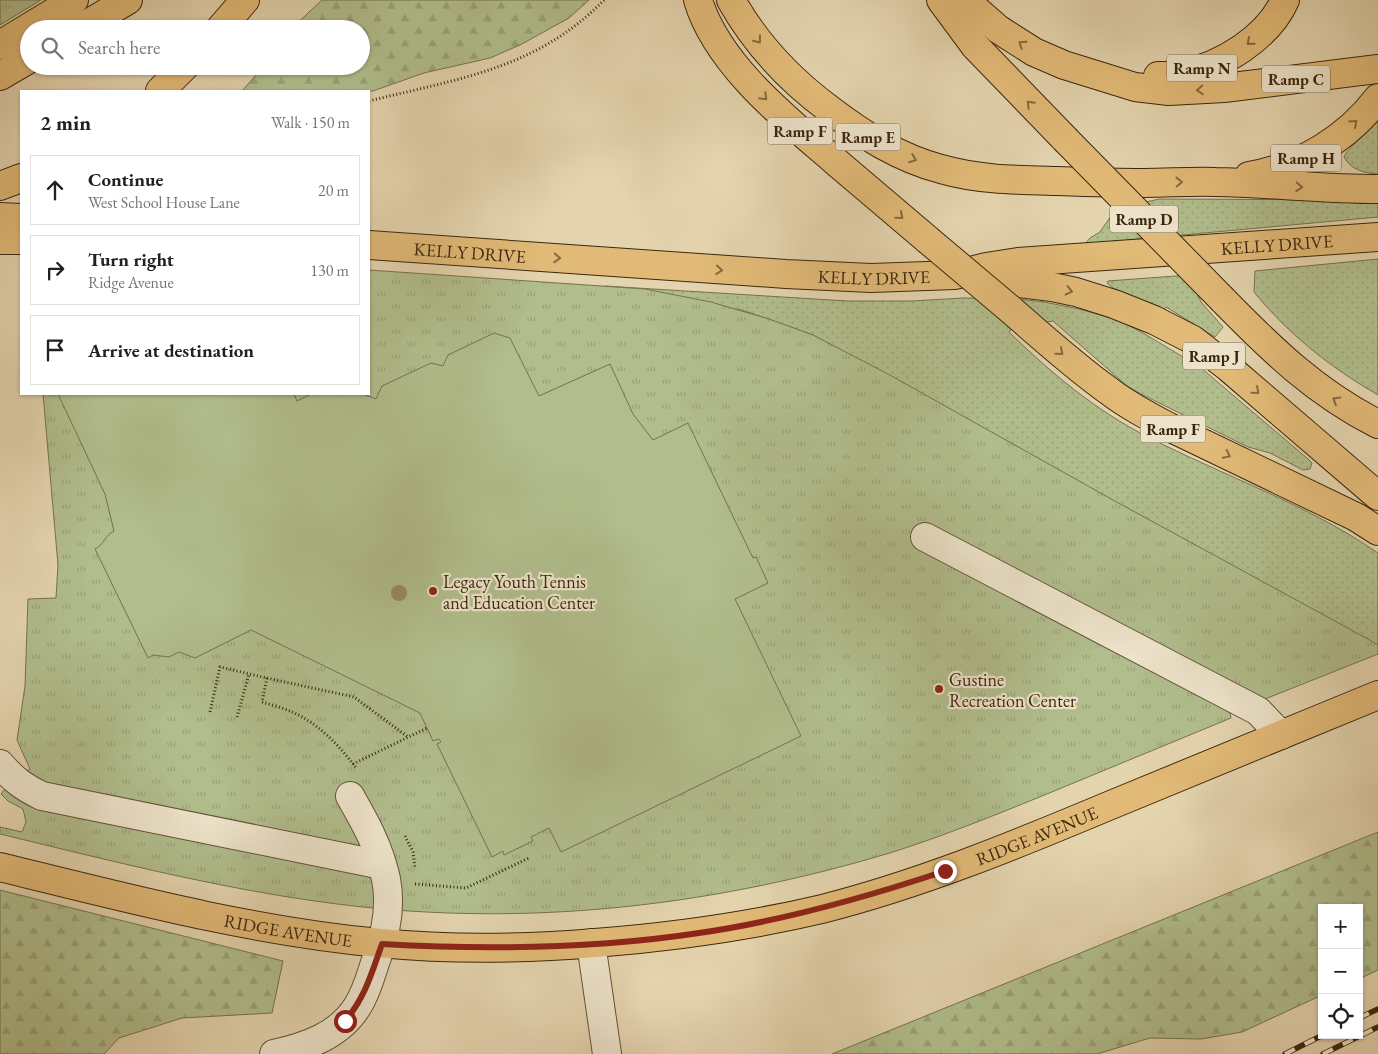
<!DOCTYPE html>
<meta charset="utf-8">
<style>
body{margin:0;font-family:"EB Garamond",serif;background:#f6f6f6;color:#202124}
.controls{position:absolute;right:15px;bottom:15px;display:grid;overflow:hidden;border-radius:0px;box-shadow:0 1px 4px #0004}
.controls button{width:45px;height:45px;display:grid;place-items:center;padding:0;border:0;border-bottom:1px solid #e0e0e0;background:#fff;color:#202124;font:25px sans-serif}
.stop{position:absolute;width:15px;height:15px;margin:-11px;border:4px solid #8f2418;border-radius:50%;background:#fff}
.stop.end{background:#8f2418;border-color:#fff;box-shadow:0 1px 5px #0008}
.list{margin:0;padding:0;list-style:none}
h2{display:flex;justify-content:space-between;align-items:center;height:65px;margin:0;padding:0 20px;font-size:21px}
h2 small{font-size:16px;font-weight:400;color:#757577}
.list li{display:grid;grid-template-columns:32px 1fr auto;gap:15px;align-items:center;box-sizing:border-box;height:70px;margin:0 10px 10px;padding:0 10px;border:1px solid #e0e0e0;border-radius:0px}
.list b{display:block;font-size:19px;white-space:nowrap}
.list p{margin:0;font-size:16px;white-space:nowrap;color:#757577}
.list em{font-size:16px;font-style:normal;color:#757577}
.icon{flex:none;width:28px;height:28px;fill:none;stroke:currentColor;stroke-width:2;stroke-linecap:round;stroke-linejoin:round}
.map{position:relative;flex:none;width:1378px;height:1054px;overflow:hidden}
.search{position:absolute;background:#fff;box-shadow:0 1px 4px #0004;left:20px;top:20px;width:350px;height:55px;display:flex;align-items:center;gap:12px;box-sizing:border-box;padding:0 18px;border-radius:28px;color:#757577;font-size:19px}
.panel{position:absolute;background:#fff;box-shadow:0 1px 4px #0004;left:20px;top:90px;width:350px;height:305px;border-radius:0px}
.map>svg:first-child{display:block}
.grass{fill:url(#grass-dots);stroke:#76724e}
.forest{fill:url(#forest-firs);stroke:#76724e}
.park{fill:url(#park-tufts);stroke:#76724e}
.pitch{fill:#b1bd8c;stroke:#76724e}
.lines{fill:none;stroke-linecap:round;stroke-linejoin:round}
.minor-casing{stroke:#655237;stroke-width:30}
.major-casing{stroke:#3b270f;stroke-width:30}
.path{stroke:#3b270f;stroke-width:3;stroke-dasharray:1 2.5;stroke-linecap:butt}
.minor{stroke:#ede3ca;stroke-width:28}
.major{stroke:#e2ba77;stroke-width:28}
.rail-casing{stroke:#3b270f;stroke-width:5.5}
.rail{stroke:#ede3ca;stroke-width:4;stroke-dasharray:11;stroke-linecap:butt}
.major-bridge-casing{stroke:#3b270f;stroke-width:30;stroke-linecap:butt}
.major-bridge{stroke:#e2ba77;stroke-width:28}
.tree{fill:#978968}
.oneway{stroke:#86693e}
.route{stroke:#8f2418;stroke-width:6}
.poi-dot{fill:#8f2418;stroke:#ede3ca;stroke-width:2}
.labels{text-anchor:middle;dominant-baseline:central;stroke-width:4.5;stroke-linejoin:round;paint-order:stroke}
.shield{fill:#ede3ca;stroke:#705f47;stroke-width:1}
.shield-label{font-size:16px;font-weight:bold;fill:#3b270f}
.street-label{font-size:18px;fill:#3b270f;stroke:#ede3ca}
.poi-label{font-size:18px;fill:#3b270f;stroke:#ede3ca;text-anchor:start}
</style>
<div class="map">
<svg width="1378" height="1054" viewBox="0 0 1378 1054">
<defs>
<pattern id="grass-dots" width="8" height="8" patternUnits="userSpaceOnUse" patternTransform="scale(1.25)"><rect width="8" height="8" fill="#b1bd8c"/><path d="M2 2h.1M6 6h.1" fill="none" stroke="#99a278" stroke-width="1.8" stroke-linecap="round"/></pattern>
<pattern id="forest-firs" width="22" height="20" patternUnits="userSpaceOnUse" patternTransform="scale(1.25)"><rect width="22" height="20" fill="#b1bd8c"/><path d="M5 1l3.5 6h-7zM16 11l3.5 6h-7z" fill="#99a278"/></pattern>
<pattern id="park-tufts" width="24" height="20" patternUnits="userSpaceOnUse" patternTransform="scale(1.25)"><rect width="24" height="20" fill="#b1bd8c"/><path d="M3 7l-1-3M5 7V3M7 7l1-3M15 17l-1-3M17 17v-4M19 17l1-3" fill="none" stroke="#99a278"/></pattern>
</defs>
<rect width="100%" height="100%" fill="#e4d4ae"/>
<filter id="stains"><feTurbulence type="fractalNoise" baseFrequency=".004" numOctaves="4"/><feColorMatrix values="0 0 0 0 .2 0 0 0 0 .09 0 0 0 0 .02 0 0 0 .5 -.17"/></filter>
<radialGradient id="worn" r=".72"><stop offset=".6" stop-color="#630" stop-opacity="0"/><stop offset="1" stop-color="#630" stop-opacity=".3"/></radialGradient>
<g class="grass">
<path d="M1378,121V174C1364,173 1351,170 1344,157C1346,149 1371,130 1378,121Z"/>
<polygon points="1159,199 1378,200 1378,217 1085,244 1090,238 1100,232 1111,216 1137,204"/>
<path d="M1378,259V395C1331,368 1288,334 1254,292L1255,271Z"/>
<polygon points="1189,275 1201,302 1223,327 1215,337 1166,307 1163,311 1113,288 1107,283 1108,281"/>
<path d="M605,286L847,301H912L963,298L1018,299L1044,302L1079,309L1118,320L1143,333L1200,367L1308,459L1312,463L1310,469L1303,470L1270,453L1248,447L1141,394L1127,386L1053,321L1012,328L1009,332C1051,373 1095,410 1148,437C1224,476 1307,504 1378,553V654L813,335L742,310L623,294Z"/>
</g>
<g class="forest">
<polygon points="322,0 589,0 569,18 520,45 490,58 424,73 373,91 242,91 264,66 361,66 361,29 291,29"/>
<polygon points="1378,832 1378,970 1359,979 1359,908 1322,908 1322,995 1242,1032 1201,1039 1150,1038 1097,1054 832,1054"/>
<polygon points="0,890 283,961 272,1013 182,1018 119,1038 104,1054 0,1054"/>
</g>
<g class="park">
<polygon points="0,0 41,0 0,25"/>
<path d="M369,270L645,289L711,302L769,319L813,335L888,374L1113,500L1366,638L1378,645V654L1230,713L1231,718C1168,744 1105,770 1042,796C993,816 943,836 893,852C721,904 541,926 363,907C240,894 120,863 0,834V827L22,832L26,822L23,809L8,801L1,794L13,780L30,769L17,740L25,686L28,599L56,598L58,565L43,394H369Z"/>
</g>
<path class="pitch" d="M494,333L510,338L539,396L610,364L633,414L653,440L688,423L753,558L756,557L768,583L735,599L801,736L561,852L549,828L531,837L533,841L504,855L503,851L492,857L437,744L441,742L439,739L433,741L420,713L251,630L195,658L179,652L169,657L153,655L148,658L95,549C104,545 105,535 114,531L105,494L58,394H294L297,401L311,394H363L376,399L382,386L431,363L443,366L448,355Z"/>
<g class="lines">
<g class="minor-casing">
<g id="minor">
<polyline points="925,537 1258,711 1281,735"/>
<path d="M0,764C13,779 23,787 42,796L382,865"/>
<polyline points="591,943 607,1054"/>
<path d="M274,1054C305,1047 339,1036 357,1007C367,992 371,974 377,957C386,933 391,905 386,879C379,847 366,824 350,796"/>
</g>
</g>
<g class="major-casing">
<g id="major">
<path d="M698,0C717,64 786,119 835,161C866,187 897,214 928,240"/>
<path d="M731,0C755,43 790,80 829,109C863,135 899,158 941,169C979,180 1018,180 1057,181C1086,182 1115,183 1144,183C1168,183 1192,181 1216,182C1270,183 1324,189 1378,189"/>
<polyline points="941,0 975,46 1065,139"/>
<polyline points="965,0 998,29 1034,52 1064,65 1135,87 1169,91 1224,88 1378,69"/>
<polyline points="79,29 128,0"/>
<polyline points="220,29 245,0"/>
<polyline points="0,45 74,0"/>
<polyline points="0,76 29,59"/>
<path d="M1158,76C1165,76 1173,76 1181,74C1221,67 1268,38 1285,0"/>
<polyline points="160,91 185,66"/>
<path d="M1249,176C1300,167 1347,139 1378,98"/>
<polyline points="0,186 21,178"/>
<polyline points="0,217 21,218"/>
<polyline points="0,240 21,240"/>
<path id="s1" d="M369,245L786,274L871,278L955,275L986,267L1018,262L1378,237"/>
<polyline points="979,278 1052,287 1076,292 1114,304 1154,320 1193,340 1229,368 1378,496"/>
<path d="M1223,300C1271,349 1316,393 1378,424"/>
<path d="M1010,309C1042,337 1074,366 1109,391C1127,405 1148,416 1169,427L1356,517L1378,531"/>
<path id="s2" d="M0,867C126,898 251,931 380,943C452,950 523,949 595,943C672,937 746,927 822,909C920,884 1013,846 1106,807C1196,770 1287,733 1378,695"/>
</g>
</g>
<g class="path">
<path d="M369,101C457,79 537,69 604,0"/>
<polyline points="267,678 354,697 408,737"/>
<path d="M210,712L220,667L267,678L262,702C272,705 283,708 292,712C318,723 340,746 356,768"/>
<polyline points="237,717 249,674"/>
<polyline points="353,764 427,728"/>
<polyline points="405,836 413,852 415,868"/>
<polyline points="415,884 466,888 529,858"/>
</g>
<use href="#minor" class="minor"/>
<use href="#major" class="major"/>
<g class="rail-casing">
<g id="rail">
<polyline points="1359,1018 1378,1009"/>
<polyline points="1285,1054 1323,1035"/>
<polyline points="1323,1054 1378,1027"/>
</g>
</g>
<use href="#rail" class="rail"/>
<g class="major-bridge-casing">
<g id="major-bridge">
<polyline points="1065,139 1223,300"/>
<polyline points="928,240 1010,309"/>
</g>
</g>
<use href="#major-bridge" class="major-bridge"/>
</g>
<circle class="tree" cx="399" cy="593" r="8"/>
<defs><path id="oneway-chevron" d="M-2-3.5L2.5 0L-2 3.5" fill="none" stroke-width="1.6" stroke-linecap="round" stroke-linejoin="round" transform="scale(1.25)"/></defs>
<g class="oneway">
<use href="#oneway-chevron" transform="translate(758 40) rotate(52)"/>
<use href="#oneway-chevron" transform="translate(1250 42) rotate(139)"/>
<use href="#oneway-chevron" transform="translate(1022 44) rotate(-147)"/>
<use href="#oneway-chevron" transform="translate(1200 90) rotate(177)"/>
<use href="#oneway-chevron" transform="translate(764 97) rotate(45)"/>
<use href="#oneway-chevron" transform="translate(1030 104) rotate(-135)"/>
<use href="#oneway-chevron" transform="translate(1354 123) rotate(-42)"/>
<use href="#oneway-chevron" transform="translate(913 159) rotate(21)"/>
<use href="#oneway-chevron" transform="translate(1179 182) rotate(-1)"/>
<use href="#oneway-chevron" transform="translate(1299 187) rotate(4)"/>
<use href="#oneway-chevron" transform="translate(900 216) rotate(40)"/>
<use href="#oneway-chevron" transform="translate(557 258) rotate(4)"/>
<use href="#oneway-chevron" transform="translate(719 270) rotate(4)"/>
<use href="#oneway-chevron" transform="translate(1069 291) rotate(13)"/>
<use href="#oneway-chevron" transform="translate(1060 352) rotate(40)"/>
<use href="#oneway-chevron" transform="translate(1256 391) rotate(41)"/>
<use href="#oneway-chevron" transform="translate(1336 400) rotate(-149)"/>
<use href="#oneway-chevron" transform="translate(1227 455) rotate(26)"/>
</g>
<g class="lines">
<path class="route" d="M345,1021C365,998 372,972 382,944C488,950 594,949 699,933C783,921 864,898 945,871"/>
</g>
<g class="poi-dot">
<circle cx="433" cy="591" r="5"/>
<circle cx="939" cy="689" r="5"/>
</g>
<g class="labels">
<g class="shield">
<rect x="1167" y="54.5" width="70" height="27" rx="4"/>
<rect x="1262" y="65.5" width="68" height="27" rx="4"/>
<rect x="767.5" y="117.5" width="65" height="27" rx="4"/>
<rect x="835.5" y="123.5" width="65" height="27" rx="4"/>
<rect x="1271" y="144.5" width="70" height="27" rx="4"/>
<rect x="1110" y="205.5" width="68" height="27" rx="4"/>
<rect x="1183" y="342.5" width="62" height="27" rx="4"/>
<rect x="1140.5" y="415.5" width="65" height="27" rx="4"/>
</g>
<g class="shield-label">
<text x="1202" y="68">Ramp N</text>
<text x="1296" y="79">Ramp C</text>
<text x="800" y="131">Ramp F</text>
<text x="868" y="137">Ramp E</text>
<text x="1306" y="158">Ramp H</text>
<text x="1144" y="219">Ramp D</text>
<text x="1214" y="356">Ramp J</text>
<text x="1173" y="429">Ramp F</text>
</g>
<g class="street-label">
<text stroke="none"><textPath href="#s1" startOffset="911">KELLY DRIVE</textPath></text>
<text stroke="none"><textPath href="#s1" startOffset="101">KELLY DRIVE</textPath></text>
<text stroke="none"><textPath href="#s1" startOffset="506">KELLY DRIVE</textPath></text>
<text stroke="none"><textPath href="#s2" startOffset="1060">RIDGE AVENUE</textPath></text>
<text stroke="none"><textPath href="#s2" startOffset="295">RIDGE AVENUE</textPath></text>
</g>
<g class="poi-label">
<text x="443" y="581">Legacy Youth Tennis<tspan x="443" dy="21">and Education Center</tspan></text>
<text x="949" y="679">Gustine<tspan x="949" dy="21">Recreation Center</tspan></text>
</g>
</g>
<rect width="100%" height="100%" filter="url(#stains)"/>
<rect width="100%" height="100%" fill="url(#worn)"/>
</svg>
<div class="controls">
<button>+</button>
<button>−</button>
<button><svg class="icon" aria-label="locate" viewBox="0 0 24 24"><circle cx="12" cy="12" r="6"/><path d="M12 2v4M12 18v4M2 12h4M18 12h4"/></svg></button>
</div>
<div class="stop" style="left:345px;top:1021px"></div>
<div class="stop end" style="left:945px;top:871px"></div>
<div class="search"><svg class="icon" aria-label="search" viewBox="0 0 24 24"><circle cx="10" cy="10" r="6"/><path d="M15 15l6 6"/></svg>Search here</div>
<section class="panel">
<h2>2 min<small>Walk · 150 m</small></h2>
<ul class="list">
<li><svg class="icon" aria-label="ahead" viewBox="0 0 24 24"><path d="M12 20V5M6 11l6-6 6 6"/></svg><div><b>Continue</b><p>West School House Lane</p></div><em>20 m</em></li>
<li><svg class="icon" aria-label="right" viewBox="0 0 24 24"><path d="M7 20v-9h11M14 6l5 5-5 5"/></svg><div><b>Turn right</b><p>Ridge Avenue</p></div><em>130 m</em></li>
<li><svg class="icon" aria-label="arrive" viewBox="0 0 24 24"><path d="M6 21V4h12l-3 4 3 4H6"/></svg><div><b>Arrive at destination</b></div></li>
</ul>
</section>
</div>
